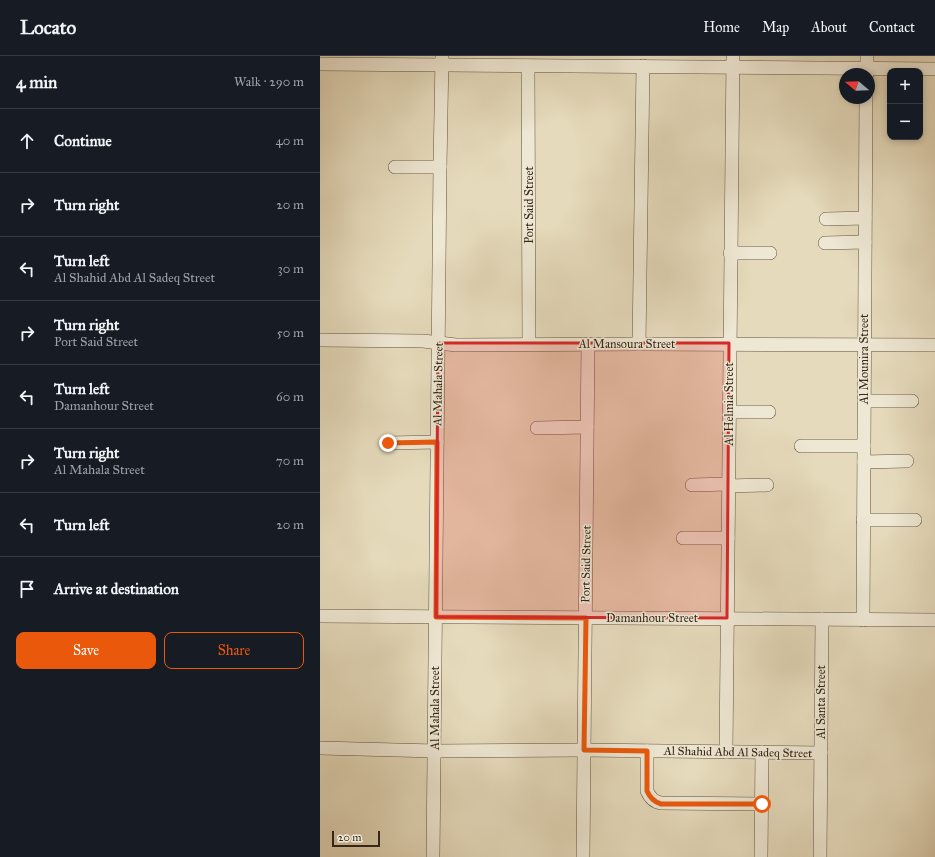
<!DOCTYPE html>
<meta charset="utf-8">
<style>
body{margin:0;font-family:"IM FELL Great Primer",serif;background:#20242c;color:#f1f3f6}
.controls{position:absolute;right:12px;top:12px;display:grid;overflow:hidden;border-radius:8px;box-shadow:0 2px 6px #0003}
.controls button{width:36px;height:36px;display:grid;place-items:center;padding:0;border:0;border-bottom:1px solid #363941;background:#171b24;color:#f1f3f6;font:20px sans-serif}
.compass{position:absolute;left:519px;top:12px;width:36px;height:36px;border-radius:50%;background:#171b24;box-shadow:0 2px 6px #0003;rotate:289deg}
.scale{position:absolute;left:12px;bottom:10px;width:48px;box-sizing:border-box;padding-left:4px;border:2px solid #362719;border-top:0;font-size:11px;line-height:14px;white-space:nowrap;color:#362719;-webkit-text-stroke:3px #eee7d3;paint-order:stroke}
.stop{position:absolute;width:12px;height:12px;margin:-9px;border:3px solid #ea580c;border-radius:50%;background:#fff}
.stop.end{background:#ea580c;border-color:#fff;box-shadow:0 1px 4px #0008}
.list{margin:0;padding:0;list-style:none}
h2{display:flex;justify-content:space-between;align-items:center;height:52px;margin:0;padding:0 16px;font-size:17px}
h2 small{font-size:13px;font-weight:400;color:#9ea1a6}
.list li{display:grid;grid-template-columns:26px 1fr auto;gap:12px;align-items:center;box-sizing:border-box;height:64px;padding:0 16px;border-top:1px solid #363941}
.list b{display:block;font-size:15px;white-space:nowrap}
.list p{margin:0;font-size:13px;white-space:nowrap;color:#9ea1a6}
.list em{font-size:13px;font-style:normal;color:#9ea1a6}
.actions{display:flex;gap:8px;padding:12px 16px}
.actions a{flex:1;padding:9px 0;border:1px solid #ea580c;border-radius:8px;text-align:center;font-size:14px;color:#ea580c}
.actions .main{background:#ea580c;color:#fff}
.icon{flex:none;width:22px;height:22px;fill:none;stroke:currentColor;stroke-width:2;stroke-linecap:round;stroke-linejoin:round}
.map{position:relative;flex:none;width:615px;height:801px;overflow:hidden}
header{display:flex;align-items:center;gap:24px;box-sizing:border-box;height:56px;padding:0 20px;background:#171b24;border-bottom:1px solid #363941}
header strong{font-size:19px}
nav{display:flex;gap:22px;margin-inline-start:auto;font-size:14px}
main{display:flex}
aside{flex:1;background:#171b24}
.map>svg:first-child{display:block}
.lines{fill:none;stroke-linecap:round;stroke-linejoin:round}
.street-casing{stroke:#625442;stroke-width:14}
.street{stroke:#eee7d3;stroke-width:13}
.route{stroke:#ea580c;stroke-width:5}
.marked{fill:#d62828;fill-opacity:0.2;stroke:#d62828;stroke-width:3;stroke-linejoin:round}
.labels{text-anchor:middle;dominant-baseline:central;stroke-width:3;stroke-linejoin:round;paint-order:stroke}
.street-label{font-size:12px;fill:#362719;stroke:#eee7d3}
</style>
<header>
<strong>Locato</strong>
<nav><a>Home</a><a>Map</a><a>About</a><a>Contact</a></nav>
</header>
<main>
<aside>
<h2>4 min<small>Walk · 290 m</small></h2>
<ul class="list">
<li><svg class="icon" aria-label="ahead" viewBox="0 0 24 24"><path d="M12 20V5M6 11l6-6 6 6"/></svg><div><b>Continue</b></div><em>40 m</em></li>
<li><svg class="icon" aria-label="right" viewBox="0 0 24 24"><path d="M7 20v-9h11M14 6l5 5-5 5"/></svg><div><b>Turn right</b></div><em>20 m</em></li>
<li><svg class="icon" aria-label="left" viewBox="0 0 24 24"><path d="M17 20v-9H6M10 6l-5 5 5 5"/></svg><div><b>Turn left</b><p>Al Shahid Abd Al Sadeq Street</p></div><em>30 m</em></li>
<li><svg class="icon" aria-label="right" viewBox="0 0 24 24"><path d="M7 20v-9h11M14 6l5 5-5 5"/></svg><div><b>Turn right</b><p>Port Said Street</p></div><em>50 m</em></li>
<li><svg class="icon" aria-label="left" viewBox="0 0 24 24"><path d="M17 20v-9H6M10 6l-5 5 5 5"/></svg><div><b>Turn left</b><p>Damanhour Street</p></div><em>60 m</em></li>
<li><svg class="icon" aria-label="right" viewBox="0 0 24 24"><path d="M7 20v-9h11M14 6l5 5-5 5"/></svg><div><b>Turn right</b><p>Al Mahala Street</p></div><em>70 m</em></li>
<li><svg class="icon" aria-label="left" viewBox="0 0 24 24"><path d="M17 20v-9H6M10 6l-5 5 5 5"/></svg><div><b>Turn left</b></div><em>20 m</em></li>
<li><svg class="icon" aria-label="arrive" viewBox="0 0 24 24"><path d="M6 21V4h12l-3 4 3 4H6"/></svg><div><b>Arrive at destination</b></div></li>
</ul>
<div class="actions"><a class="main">Save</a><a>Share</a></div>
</aside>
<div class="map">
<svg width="615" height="801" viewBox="0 0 615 801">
<rect width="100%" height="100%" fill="#e5dabb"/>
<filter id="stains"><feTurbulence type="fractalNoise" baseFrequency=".005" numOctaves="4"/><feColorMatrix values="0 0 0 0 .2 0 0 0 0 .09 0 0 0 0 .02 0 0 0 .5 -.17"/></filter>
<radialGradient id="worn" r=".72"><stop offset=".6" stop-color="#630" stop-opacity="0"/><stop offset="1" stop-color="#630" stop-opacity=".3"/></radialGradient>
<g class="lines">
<g class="street-casing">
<g id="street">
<polyline points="0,8 615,13"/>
<polyline points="208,10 209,288"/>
<polyline points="547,18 547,0"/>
<polyline points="75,111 120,111"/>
<polyline points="506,163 545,162"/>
<polyline points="505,187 545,186"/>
<polyline points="410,197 450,197"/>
<polyline points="0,284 103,285 136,289 319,288 615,289"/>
<polyline points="319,288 323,10"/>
<polyline points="544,345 592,345"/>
<polyline points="409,356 449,356"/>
<polyline points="217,372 267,371"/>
<polyline points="68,387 117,386"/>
<polyline points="481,390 544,390"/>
<polyline points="544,406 587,405"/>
<polyline points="372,429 408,428"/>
<polyline points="408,430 447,429"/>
<polyline points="543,464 595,464"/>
<polyline points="363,482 408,482"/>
<polyline points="0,560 615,564"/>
<polyline points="543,564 546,42"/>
<polyline points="0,692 115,695 264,694 501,697"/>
<path d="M327,695V735C330,742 334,746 341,747L442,748"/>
<polyline points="406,696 413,0"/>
<polyline points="113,801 120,111 122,0"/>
<polyline points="263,801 268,288"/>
<polyline points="441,801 442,696"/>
<polyline points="500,801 502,563"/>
</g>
</g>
<use href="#street" class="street"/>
</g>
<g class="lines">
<path class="route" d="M68,387L117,386L116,561L266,562L264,694L327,695V735C330,742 334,746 341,748H442"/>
</g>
<path class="marked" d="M118,287H409L407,562L116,561Z"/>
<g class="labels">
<g class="street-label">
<text transform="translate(209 149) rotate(-90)">Port Said Street</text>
<text x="307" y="288">Al Mansoura Street</text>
<text transform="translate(544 303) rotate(-90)">Al Mounira Street</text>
<text transform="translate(118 328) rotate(-89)">Al Mahala Street</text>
<text transform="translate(409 348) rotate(-90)">Al Helmia Street</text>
<text transform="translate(266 508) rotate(-89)">Port Said Street</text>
<text x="332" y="562">Damanhour Street</text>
<text transform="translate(501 646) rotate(-90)">Al Santa Street</text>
<text transform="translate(115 652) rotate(-90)">Al Mahala Street</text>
<text transform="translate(418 696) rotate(1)">Al Shahid Abd Al Sadeq Street</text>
</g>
</g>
<rect width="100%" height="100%" filter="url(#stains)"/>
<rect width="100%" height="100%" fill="url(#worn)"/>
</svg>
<div class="controls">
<button>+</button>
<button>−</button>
</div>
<svg class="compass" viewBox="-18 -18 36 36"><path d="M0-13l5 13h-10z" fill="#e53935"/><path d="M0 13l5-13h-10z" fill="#9ea1a6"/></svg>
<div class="scale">20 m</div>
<div class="stop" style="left:442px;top:748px"></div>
<div class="stop end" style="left:68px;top:387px"></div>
</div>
</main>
